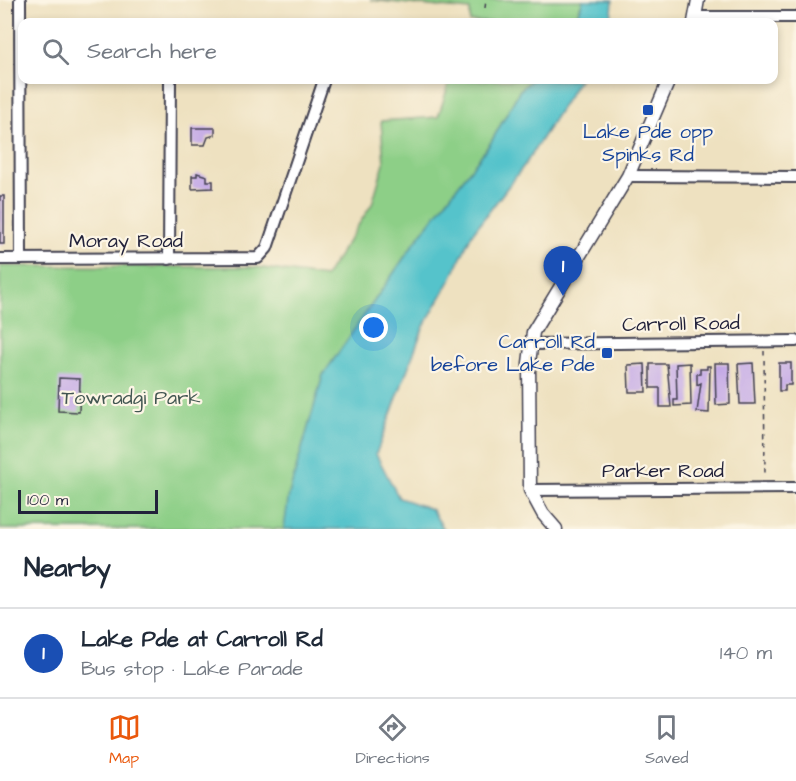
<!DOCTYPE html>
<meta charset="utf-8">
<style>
body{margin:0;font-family:"Architects Daughter",sans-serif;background:#f6f6f7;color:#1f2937}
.scale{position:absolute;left:18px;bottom:15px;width:140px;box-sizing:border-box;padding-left:6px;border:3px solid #22223b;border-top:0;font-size:16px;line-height:21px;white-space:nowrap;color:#22223b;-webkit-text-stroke:4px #fcf5e5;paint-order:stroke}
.you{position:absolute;left:374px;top:328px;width:21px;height:21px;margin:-15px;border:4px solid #fff;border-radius:50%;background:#1a73e8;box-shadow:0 0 0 9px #1a73e833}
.badge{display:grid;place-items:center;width:39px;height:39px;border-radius:50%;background:#ea580c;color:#fff;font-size:20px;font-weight:700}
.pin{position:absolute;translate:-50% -50px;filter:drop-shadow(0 2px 3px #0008)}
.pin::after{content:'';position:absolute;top:32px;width:21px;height:18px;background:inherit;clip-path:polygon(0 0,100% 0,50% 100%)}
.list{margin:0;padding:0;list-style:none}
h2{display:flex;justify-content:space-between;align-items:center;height:78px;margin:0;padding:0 24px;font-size:26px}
h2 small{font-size:20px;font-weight:400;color:#747a83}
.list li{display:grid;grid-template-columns:39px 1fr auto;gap:18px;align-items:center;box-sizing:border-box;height:90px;padding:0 24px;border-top:2px solid #e0e1e3}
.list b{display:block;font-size:22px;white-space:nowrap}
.list p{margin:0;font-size:20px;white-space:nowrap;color:#747a83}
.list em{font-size:20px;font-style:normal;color:#747a83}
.icon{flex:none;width:33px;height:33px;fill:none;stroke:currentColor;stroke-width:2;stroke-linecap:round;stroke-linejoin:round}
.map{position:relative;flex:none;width:796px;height:529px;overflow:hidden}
.search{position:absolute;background:#fff;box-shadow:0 3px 9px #0003;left:18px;right:18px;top:18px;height:66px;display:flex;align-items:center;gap:15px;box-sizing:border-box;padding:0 21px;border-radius:12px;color:#747a83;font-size:22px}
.sheet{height:168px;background:#fff}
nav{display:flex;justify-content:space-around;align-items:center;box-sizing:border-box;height:84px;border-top:2px solid #e0e1e3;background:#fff;font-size:16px;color:#747a83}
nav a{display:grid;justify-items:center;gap:3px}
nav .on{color:#ea580c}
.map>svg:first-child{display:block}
.green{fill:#8dcf87;stroke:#587861;stroke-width:1.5}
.water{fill:#55c3cb;stroke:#3c7283;stroke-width:1.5}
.building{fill:#c2a7e6}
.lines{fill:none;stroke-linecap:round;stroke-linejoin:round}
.minor-casing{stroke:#413f4f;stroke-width:14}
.major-casing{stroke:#413f4f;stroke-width:15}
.path{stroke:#413f4f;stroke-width:1.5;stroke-dasharray:4.5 4.5;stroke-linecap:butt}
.minor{stroke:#fff;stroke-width:10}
.major{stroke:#fff;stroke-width:12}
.transit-dot{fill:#1a4fb4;stroke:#fcf5e5;stroke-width:2}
.labels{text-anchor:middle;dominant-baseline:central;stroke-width:4.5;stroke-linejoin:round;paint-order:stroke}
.transit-label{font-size:20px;fill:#164399;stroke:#fcf5e5}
.street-label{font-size:20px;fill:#22223b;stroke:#fcf5e5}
.park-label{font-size:20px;fill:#425652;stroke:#fcf5e5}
</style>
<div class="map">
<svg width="796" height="529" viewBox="0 0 796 529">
<rect width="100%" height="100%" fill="#fcf5e5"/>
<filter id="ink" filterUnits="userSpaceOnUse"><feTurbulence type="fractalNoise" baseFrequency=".0167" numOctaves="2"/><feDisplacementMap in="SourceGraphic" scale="12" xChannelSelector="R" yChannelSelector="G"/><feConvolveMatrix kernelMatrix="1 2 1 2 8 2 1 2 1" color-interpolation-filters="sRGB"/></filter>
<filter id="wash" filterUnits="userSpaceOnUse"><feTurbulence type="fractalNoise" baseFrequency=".008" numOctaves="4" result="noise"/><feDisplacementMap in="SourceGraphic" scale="24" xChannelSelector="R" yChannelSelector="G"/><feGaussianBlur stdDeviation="1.35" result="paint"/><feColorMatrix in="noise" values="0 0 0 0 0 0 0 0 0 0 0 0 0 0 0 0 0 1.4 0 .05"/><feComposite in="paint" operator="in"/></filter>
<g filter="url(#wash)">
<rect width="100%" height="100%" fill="#eee1c0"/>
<g class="green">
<polygon points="370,0 583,0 574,22 470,22 470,10"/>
<polygon points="450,80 531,80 520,90 490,144 415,243 323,375 290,529 0,529 0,266 256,267 325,277 372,204 384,163 381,121 438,117"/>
</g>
<g class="water">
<polygon points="583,0 613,0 612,13 608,22 576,22"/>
<polygon points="532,80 579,80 526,163 472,234 451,279 423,328 376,454 399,498 431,509 444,529 284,529 289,494 323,375 415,242 490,144 520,90"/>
</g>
<g id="blocks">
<g class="building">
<polygon points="192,128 215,128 215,135 208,137 205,145 192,145"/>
<polygon points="197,173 207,176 207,181 213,181 213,188 192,189 192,176 197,176"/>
<rect x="0" y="196" width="4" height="48"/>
<polygon points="690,363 691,405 674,406 674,400 677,400 676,364"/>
<polygon points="715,363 729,363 730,404 716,405"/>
<polygon points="753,363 755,404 740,404 738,364"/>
<polygon points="779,363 791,363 791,385 785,385 785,391 779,391"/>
<polygon points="645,364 646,392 629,392 628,365"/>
<polygon points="650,364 667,364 671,407 660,407 660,388 650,388"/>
<polygon points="707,366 710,366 709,413 697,412 701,383 697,385 697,374 700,374 700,369 707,369"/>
<polygon points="59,378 80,379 79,412 58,411"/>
</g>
</g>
</g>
<g filter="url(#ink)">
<use href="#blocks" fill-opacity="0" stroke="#413f4f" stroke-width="1.5"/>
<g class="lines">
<g class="minor-casing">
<g id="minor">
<polyline points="20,0 21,259"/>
<polyline points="697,17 796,17"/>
<polyline points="628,176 796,177"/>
<polyline points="0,259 258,258 267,248 324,80"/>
<polyline points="169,259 170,80"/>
<polyline points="530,344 796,341"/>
<polyline points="530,490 796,488"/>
</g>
</g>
<g class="major-casing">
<g id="major">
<polyline points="694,22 698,0"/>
<polyline points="556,529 543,514 530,490 529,363 533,332 628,176 669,80"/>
</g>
</g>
<g class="path">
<polyline points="485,8 486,0"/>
<polyline points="764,351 765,478"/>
</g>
<use href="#minor" class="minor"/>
<use href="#major" class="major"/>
</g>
</g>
<g class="transit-dot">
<rect x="642" y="104" width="12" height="12" rx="3"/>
<rect x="601" y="347" width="12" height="12" rx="3"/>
</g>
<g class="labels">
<g class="transit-label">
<text x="648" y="132">Lake Pde opp<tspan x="648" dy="23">Spinks Rd</tspan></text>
<text x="595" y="342" text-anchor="end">Carroll Rd<tspan x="595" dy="23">before Lake Pde</tspan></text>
</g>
<g class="street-label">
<text x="126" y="241">Moray Road</text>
<text transform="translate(681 324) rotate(-1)">Carroll Road</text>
<text x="663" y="471">Parker Road</text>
</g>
<g class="park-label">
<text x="131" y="398">Towradgi Park</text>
</g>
</g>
</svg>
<div class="scale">100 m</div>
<div class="you"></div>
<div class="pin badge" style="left:563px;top:296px;background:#1a4fb4">1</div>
<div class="search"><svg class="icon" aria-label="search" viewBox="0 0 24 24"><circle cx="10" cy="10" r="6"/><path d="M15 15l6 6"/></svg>Search here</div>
</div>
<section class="sheet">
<h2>Nearby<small></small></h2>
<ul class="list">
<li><span class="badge" style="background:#1a4fb4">1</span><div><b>Lake Pde at Carroll Rd</b><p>Bus stop · Lake Parade</p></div><em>140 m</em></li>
</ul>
</section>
<nav>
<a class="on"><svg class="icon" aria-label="map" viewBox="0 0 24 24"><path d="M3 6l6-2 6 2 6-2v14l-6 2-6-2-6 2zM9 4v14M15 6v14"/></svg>Map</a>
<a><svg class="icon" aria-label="directions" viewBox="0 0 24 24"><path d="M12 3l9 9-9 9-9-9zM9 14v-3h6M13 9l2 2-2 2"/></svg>Directions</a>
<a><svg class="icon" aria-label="saved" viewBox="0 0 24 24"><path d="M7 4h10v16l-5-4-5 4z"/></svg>Saved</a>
</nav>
